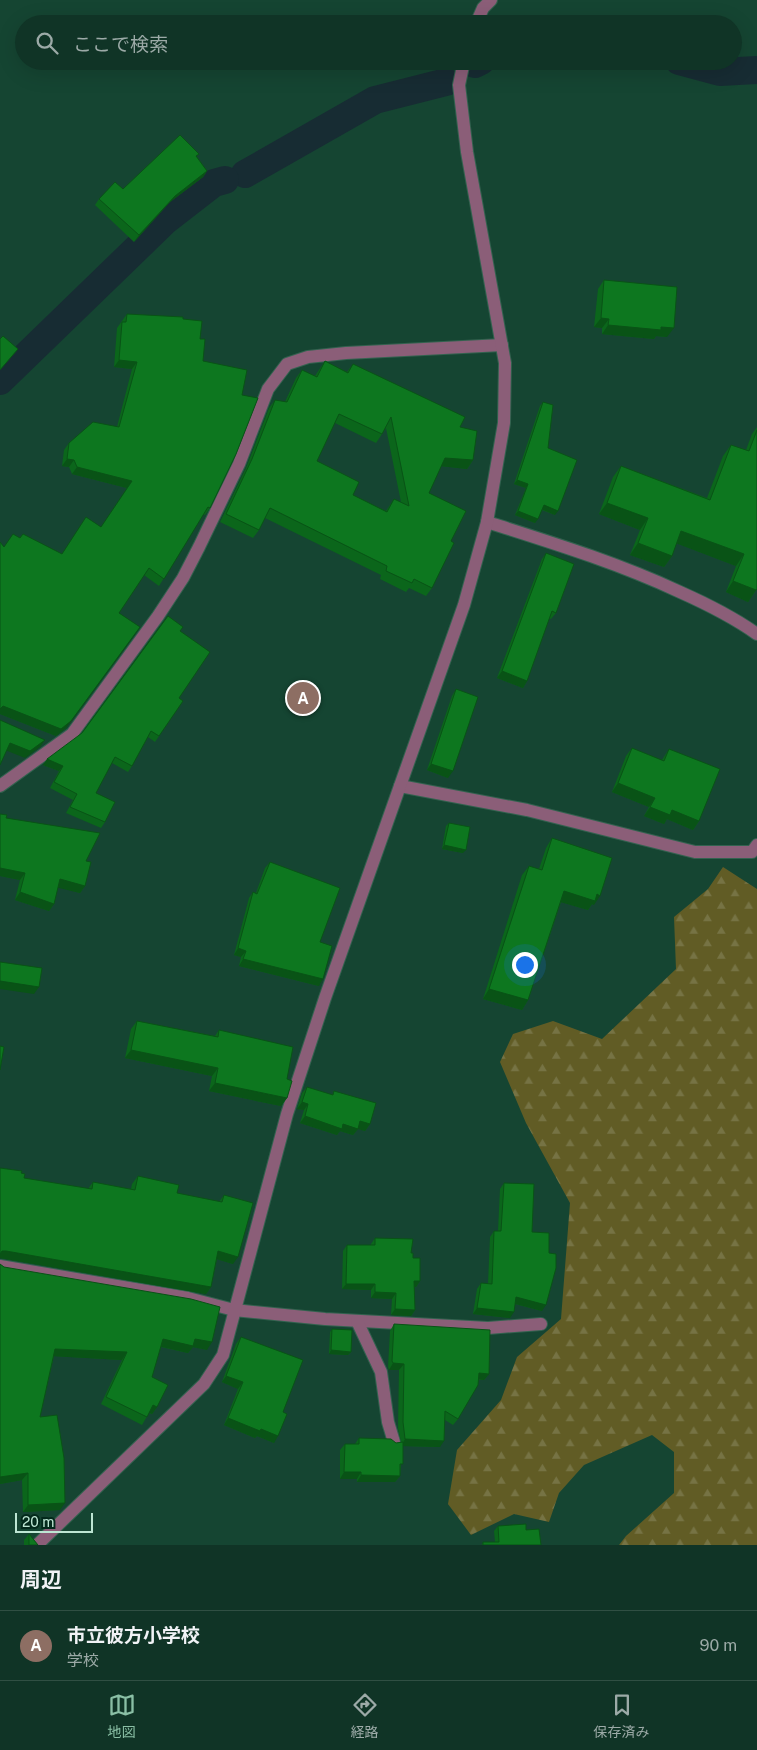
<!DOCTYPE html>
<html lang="ja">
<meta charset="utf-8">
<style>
body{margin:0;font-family:"Public Sans","Noto Sans JP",sans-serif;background:#1e3f32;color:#f1f3f6}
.scale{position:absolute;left:15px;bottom:12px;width:78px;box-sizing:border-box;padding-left:5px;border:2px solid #bde6d3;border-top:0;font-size:14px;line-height:18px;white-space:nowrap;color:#bde6d3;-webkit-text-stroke:4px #03291b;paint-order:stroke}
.you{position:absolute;left:524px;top:964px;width:18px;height:18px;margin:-12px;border:4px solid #fff;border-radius:50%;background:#1a73e8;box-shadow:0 0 0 8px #1a73e833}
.badge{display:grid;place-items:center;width:32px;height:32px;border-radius:50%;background:#8abfa5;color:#fff;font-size:16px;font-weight:700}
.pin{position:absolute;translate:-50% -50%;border:2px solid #fff;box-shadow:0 1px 5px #0006}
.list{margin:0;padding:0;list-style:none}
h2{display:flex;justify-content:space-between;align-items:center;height:65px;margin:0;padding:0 20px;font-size:21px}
h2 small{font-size:16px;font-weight:400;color:#9caaa7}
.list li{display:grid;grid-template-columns:32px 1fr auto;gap:15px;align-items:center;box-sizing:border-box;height:70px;padding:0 20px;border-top:1px solid #304f43}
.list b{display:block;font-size:19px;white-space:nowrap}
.list p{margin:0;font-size:16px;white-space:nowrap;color:#9caaa7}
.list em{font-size:16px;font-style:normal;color:#9caaa7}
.icon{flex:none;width:28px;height:28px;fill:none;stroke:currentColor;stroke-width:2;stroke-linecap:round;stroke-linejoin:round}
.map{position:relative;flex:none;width:757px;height:1545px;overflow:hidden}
.search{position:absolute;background:#103426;box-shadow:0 5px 20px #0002;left:15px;right:15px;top:15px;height:55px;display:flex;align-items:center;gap:12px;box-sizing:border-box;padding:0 18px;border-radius:28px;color:#9caaa7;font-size:19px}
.sheet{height:135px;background:#103426}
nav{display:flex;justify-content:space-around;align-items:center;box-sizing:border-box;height:70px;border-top:1px solid #304f43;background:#103426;font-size:14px;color:#9caaa7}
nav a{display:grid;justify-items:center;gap:2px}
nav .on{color:#8abfa5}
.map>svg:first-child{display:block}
.forest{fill:url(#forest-firs)}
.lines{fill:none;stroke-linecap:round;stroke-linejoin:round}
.canal{stroke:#172c33;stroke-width:28}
.street-casing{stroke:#33624f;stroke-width:14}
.street{stroke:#8b5e78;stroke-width:12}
.wall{fill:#0b661b;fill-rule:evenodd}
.shaded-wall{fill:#095316}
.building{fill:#0d771f;stroke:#095316;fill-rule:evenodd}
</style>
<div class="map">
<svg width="757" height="1545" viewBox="0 0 757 1545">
<defs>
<pattern id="forest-firs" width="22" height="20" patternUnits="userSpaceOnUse" patternTransform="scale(1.25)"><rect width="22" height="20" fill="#615c25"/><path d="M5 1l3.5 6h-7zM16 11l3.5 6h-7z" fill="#767344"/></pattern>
</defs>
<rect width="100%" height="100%" fill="#154532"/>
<polygon class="forest" points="723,867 757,889 757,1545 619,1545 626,1536 674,1493 674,1452 652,1435 584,1465 559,1493 549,1522 514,1514 471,1535 448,1504 457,1450 501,1400 517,1357 561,1319 570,1203 526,1123 500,1062 513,1034 553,1021 602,1039 676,969 674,917 708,889"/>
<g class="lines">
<g class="canal">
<polyline points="679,61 720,72 757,70"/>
<polyline points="475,64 481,61"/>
<polyline points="245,174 375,100 446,82"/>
<polyline points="0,381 165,221 214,183 225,180"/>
</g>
<g class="street-casing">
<g id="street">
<polyline points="476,24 483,8 491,0"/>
<path d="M487,522C553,543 618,563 680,592C707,604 733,617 757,634"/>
<polyline points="0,786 72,734 158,616 183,578 199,547 239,464 268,389 287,364 308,357 346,353 502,345"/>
<polyline points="400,786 527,810 695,852 752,852 757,845"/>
<polyline points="0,1266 188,1298 234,1310 325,1319 488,1328 541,1324"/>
<polyline points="357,1321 381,1372 388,1422 394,1442"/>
<polyline points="37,1545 204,1384 223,1355 287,1114 325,998 464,605 487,522 504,423 505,363 467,152 459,85 464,61"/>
</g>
</g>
<use href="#street" class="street"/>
</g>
<g class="wall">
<polygon points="197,157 207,171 203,177 170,202 134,242 95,205 99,199"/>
<polygon points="604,280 667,337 656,336 654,339 602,334 602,328 594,327 598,289"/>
<polygon points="127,314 183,319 200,339 203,361 210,508 205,515 203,514 159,586 144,575 119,613 66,728 56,736 0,714 0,542 4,547 20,537 23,534 62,554 101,527 127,488 72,474 69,467 62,466 64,450 69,443 117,427 132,369 114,367 117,328"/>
<path d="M325,361L347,372L353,364L460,427L473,460L467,469L441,466L429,493L451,541L432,588L426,596L409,588L406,592L380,579L381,575L265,518L259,530L253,538L220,522L246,468L269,408L275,400L285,402L296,378L302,370L315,376ZM335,423L376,443L386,428L401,502L394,499L386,511L353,495L317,461Z"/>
<polygon points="543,402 555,515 542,510 535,523 515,515 526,488 514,484 540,406"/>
<polygon points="757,427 757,589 748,602 726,592 736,566 676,543 672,556 664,567 630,555 640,530 599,514 613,477 621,466 707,498 723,456 731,445 746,450 752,434"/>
<polygon points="546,553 556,613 551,619 549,618 527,681 523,688 497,678 542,559"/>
<polygon points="180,631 179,698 183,701 155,742 148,737 132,766 128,772 112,763 96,793 105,822 101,828 66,813 73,800 50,788 59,771 43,765 82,733"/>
<polygon points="456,689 448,778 427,770 452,696"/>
<polygon points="632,748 662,760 669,749 699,821 693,830 667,819 664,824 644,816 649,807 612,792 626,756"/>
<polygon points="0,814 86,861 85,886 80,893 58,887 54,904 49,911 15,900 20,880 0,876"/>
<polygon points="449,823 463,853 442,849 446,826"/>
<polygon points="552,838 594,905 592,904 588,910 561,902 528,1000 522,1010 483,999 522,875 529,866 539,869 546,848"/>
<polygon points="270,862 320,942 319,986 239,966 241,957 234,955 249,898 253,892 256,893 265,868"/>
<polygon points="137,1021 215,1036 219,1030 287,1079 287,1098 281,1106 209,1091 212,1076 125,1058 131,1029"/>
<polygon points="307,1087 332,1095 334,1091 370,1124 365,1131 358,1129 353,1135 340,1131 337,1135 300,1123 304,1110 297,1109 302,1093"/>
<polygon points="0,1168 21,1173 24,1178 88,1189 93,1182 131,1189 132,1184 138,1176 177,1193 219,1202 224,1195 233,1264 217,1259 211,1287 206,1294 0,1258"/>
<polygon points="504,1183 532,1232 542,1311 515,1304 510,1318 473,1314 477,1289 481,1283 488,1284 490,1237 494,1231 498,1231 500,1189"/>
<polygon points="375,1238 411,1253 413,1258 420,1281 416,1287 414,1287 415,1310 411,1316 391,1315 392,1299 371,1298 371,1290 342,1289 343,1251 347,1245 371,1245 371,1244"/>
<polygon points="0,1264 4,1267 207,1350 193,1347 188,1353 161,1347 152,1377 157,1407 152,1414 149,1413 142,1425 101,1404 122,1360 54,1356 40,1417 60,1510 23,1512 22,1480 0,1484"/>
<polygon points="394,1324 489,1374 484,1380 479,1380 458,1419 453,1425 445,1420 440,1447 403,1446 400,1476 395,1482 357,1482 357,1479 340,1479 340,1450 345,1444 355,1444 359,1438 396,1443 401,1442 398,1428 399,1370 389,1370 388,1367 390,1331"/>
<polygon points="332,1329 351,1352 348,1355 329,1354 330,1332"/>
<polygon points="241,1337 283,1412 274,1443 257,1436 255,1438 224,1425 238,1389 222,1382 236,1344"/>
<polygon points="498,1526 526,1530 541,1545 482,1545 483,1542 495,1542 494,1531"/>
<polygon points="29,1534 38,1545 24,1545 24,1540"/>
</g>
<g class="shaded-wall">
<polygon points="207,171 203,177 170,202 134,242 139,235 175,196"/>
<polygon points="601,318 609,319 602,328 594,327"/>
<polygon points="608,325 674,328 667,337 656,336 654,339 602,334"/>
<polygon points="119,360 137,362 132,369 114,367"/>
<polygon points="445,458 473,460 467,469 440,466"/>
<polygon points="67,459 74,460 69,467 62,466"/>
<polygon points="77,467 132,481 127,488 72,474"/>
<polygon points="517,480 528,484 526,488 514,484"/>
<polygon points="607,503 648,518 640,530 599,514"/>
<polygon points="544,505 558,511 555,515 541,509"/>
<polygon points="518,511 538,519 535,523 515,515"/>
<polygon points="681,531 744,554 736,566 673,542"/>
<polygon points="638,543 672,556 664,567 630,555"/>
<polygon points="733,581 756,590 748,602 726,592"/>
<polygon points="140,627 66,728 56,736 0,714 0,709 3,706"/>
<polygon points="502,671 527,681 523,688 497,678"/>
<polygon points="45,740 40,747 25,758 5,750 10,743"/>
<polygon points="47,759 63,766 59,771 43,765"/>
<polygon points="431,764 453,771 448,778 427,770"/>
<polygon points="618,783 655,798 649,807 612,792"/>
<polygon points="650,807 672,810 699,821 693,830 667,819 664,824 644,816"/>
<polygon points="444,845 466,850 463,853 442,849"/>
<polygon points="0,868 25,873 20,880 0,876"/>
<polygon points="60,879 85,886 80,893 55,887"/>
<polygon points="564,891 597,894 600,896 594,905 592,904 588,910 557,901"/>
<polygon points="20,892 54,904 49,911 15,900"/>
<polygon points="238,948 246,951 241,957 234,955"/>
<polygon points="243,959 323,979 319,986 239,966"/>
<polygon points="0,981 39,987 34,994 0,989"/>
<polygon points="489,989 528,1000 522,1010 483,999"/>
<polygon points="131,1050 218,1068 212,1076 125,1058"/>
<polygon points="215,1083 287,1098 281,1106 209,1091"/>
<polygon points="302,1102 308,1104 304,1110 297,1109"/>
<polygon points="305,1116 343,1124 360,1121 370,1124 365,1131 358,1129 353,1135 340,1131 337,1135 300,1123"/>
<polygon points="2,1251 6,1251 211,1287 206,1294 0,1258 0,1254"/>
<polygon points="218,1251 238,1257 233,1264 213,1258"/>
<polygon points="414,1281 420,1281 416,1287 410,1287"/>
<polygon points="346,1284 375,1284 371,1290 342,1289"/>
<polygon points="375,1292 396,1293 392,1299 371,1298"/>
<polygon points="516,1297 546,1305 542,1311 512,1303"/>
<polygon points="477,1308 514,1312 510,1318 473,1314"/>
<polygon points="395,1309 415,1310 411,1316 391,1315"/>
<polygon points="163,1339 195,1339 212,1342 207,1350 193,1347 188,1353 158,1346"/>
<polygon points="55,1349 127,1352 122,1360 50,1356"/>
<polygon points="331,1350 351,1352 348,1355 329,1354"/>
<polygon points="393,1363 404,1364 399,1370 389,1370"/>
<polygon points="479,1373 489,1374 484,1380 475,1379"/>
<polygon points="226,1376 243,1382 238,1389 222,1382"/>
<polygon points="153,1405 157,1407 152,1414 148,1412"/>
<polygon points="228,1418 261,1429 278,1436 274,1443 257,1436 255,1438 224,1425"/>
<polygon points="405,1439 444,1441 440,1447 401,1446"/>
<polygon points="344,1472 361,1472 357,1479 340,1479"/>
<polygon points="28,1473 22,1480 0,1484 0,1477"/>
<polygon points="361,1475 400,1476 395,1482 357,1482"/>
<polygon points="65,1503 60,1510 23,1512 28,1505"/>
</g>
<g class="building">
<polygon points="180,135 199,154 196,156 207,171 175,196 139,235 99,199 115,182 123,189"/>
<polygon points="604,280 677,287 674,328 661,327 661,330 608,325 609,319 601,318"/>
<polygon points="127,314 183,317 183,319 202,321 200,339 205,339 203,361 247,370 242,395 258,398 236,454 210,508 208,507 164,579 149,568 119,613 140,627 71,721 61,729 3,706 0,709 0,542 4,547 13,534 20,538 23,534 62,554 86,517 101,527 132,481 77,467 74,460 67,459 69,443 93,422 119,427 137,362 119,360 122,322 126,322"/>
<polygon points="3,336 18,349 0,370 0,339"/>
<path d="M325,361L348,373L353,364L465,417L460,427L477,431L473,460L445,458L429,493L466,511L451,541L454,543L432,588L414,579L412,583L386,571L387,566L270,508L259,530L226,514L252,459L275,400L287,402L302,370L317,377ZM339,414L382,434L391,417L409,506L394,499L387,512L353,495L359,482L317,461Z"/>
<polygon points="543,402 553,405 548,448 577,460 558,511 544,505 538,519 518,511 528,484 517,480"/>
<polygon points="757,430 757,589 756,590 733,581 744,554 681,531 672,556 638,543 648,518 607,503 621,466 710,500 731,445 749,451"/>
<polygon points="546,553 574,564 556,613 552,611 527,681 502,671"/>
<polygon points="168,616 183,627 180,631 210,652 179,698 183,701 159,736 151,731 132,766 115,757 96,793 115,802 105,822 70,807 77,794 54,782 63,766 47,759 82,733"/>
<polygon points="456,689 478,697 453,771 431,764"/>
<polygon points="0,720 45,740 30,751 10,743 0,765"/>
<polygon points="632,748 664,761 669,749 720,769 699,821 672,810 670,815 650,807 655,798 618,783"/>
<polygon points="0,814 7,815 6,818 100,833 86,861 91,862 85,886 60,879 54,904 20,892 25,873 0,868"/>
<polygon points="449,823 470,827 466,850 444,845"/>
<polygon points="552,838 612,858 600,896 597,894 595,901 564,891 528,1000 489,989 529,866 542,870"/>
<polygon points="270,862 340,888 320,942 332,946 323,979 243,959 246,951 238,948 253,892 257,894"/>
<polygon points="0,962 42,968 39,987 0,981"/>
<polygon points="137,1021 218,1037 219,1030 293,1047 287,1079 292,1081 287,1098 215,1083 218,1068 131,1050"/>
<polygon points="0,1046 4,1047 0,1070"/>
<polygon points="307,1087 333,1095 334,1091 376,1103 370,1124 360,1121 358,1129 343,1124 342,1129 305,1116 308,1104 302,1102"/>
<polygon points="0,1168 22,1171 21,1173 25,1174 24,1178 92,1189 93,1182 135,1190 138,1176 179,1185 177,1193 222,1202 224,1195 253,1203 238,1257 218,1251 211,1287 6,1251 2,1251 0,1254"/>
<polygon points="504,1183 534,1184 532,1232 549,1233 549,1253 556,1254 556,1268 546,1305 516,1297 514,1312 477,1308 481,1283 492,1284 494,1231 501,1231"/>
<polygon points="375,1238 413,1239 411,1253 413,1253 413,1258 420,1258 420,1281 414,1281 415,1310 395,1309 396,1293 375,1292 375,1284 346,1284 347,1245 375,1245"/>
<polygon points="0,1264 4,1267 191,1299 220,1307 212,1342 195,1339 193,1346 163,1339 152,1377 168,1385 157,1407 153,1405 147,1417 106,1397 127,1352 55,1349 40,1417 57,1415 64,1458 65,1503 28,1505 28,1473 0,1477"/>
<polygon points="394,1324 490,1330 489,1374 479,1373 478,1385 458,1419 445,1411 444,1441 405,1439 403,1422 404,1364 393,1363 392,1361"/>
<polygon points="332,1329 352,1330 351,1352 331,1350"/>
<polygon points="241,1337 303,1360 283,1412 287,1414 278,1436 261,1429 260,1431 228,1418 243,1382 226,1376"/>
<polygon points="359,1438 391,1439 396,1443 403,1442 403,1464 400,1464 400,1476 361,1475 361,1472 344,1472 345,1444 359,1444"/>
<polygon points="526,1524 526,1530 539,1529 541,1545 483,1545 483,1542 499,1542 498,1526"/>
<polygon points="29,1534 38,1545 29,1545"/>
</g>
</svg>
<div class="scale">20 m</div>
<div class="you"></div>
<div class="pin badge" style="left:303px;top:698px;background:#8d6e63">A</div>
<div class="search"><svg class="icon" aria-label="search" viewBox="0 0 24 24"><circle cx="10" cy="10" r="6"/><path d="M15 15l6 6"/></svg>ここで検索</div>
</div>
<section class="sheet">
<h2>周辺<small></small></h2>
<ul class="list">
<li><span class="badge" style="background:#8d6e63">A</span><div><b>市立彼方小学校</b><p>学校</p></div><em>90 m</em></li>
</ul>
</section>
<nav>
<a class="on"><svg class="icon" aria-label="map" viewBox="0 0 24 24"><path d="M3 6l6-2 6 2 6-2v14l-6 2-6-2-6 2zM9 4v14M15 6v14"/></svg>地図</a>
<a><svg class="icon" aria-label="directions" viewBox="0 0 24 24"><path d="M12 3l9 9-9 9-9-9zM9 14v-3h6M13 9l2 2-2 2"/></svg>経路</a>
<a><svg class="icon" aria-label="saved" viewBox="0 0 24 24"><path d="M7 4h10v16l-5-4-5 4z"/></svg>保存済み</a>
</nav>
